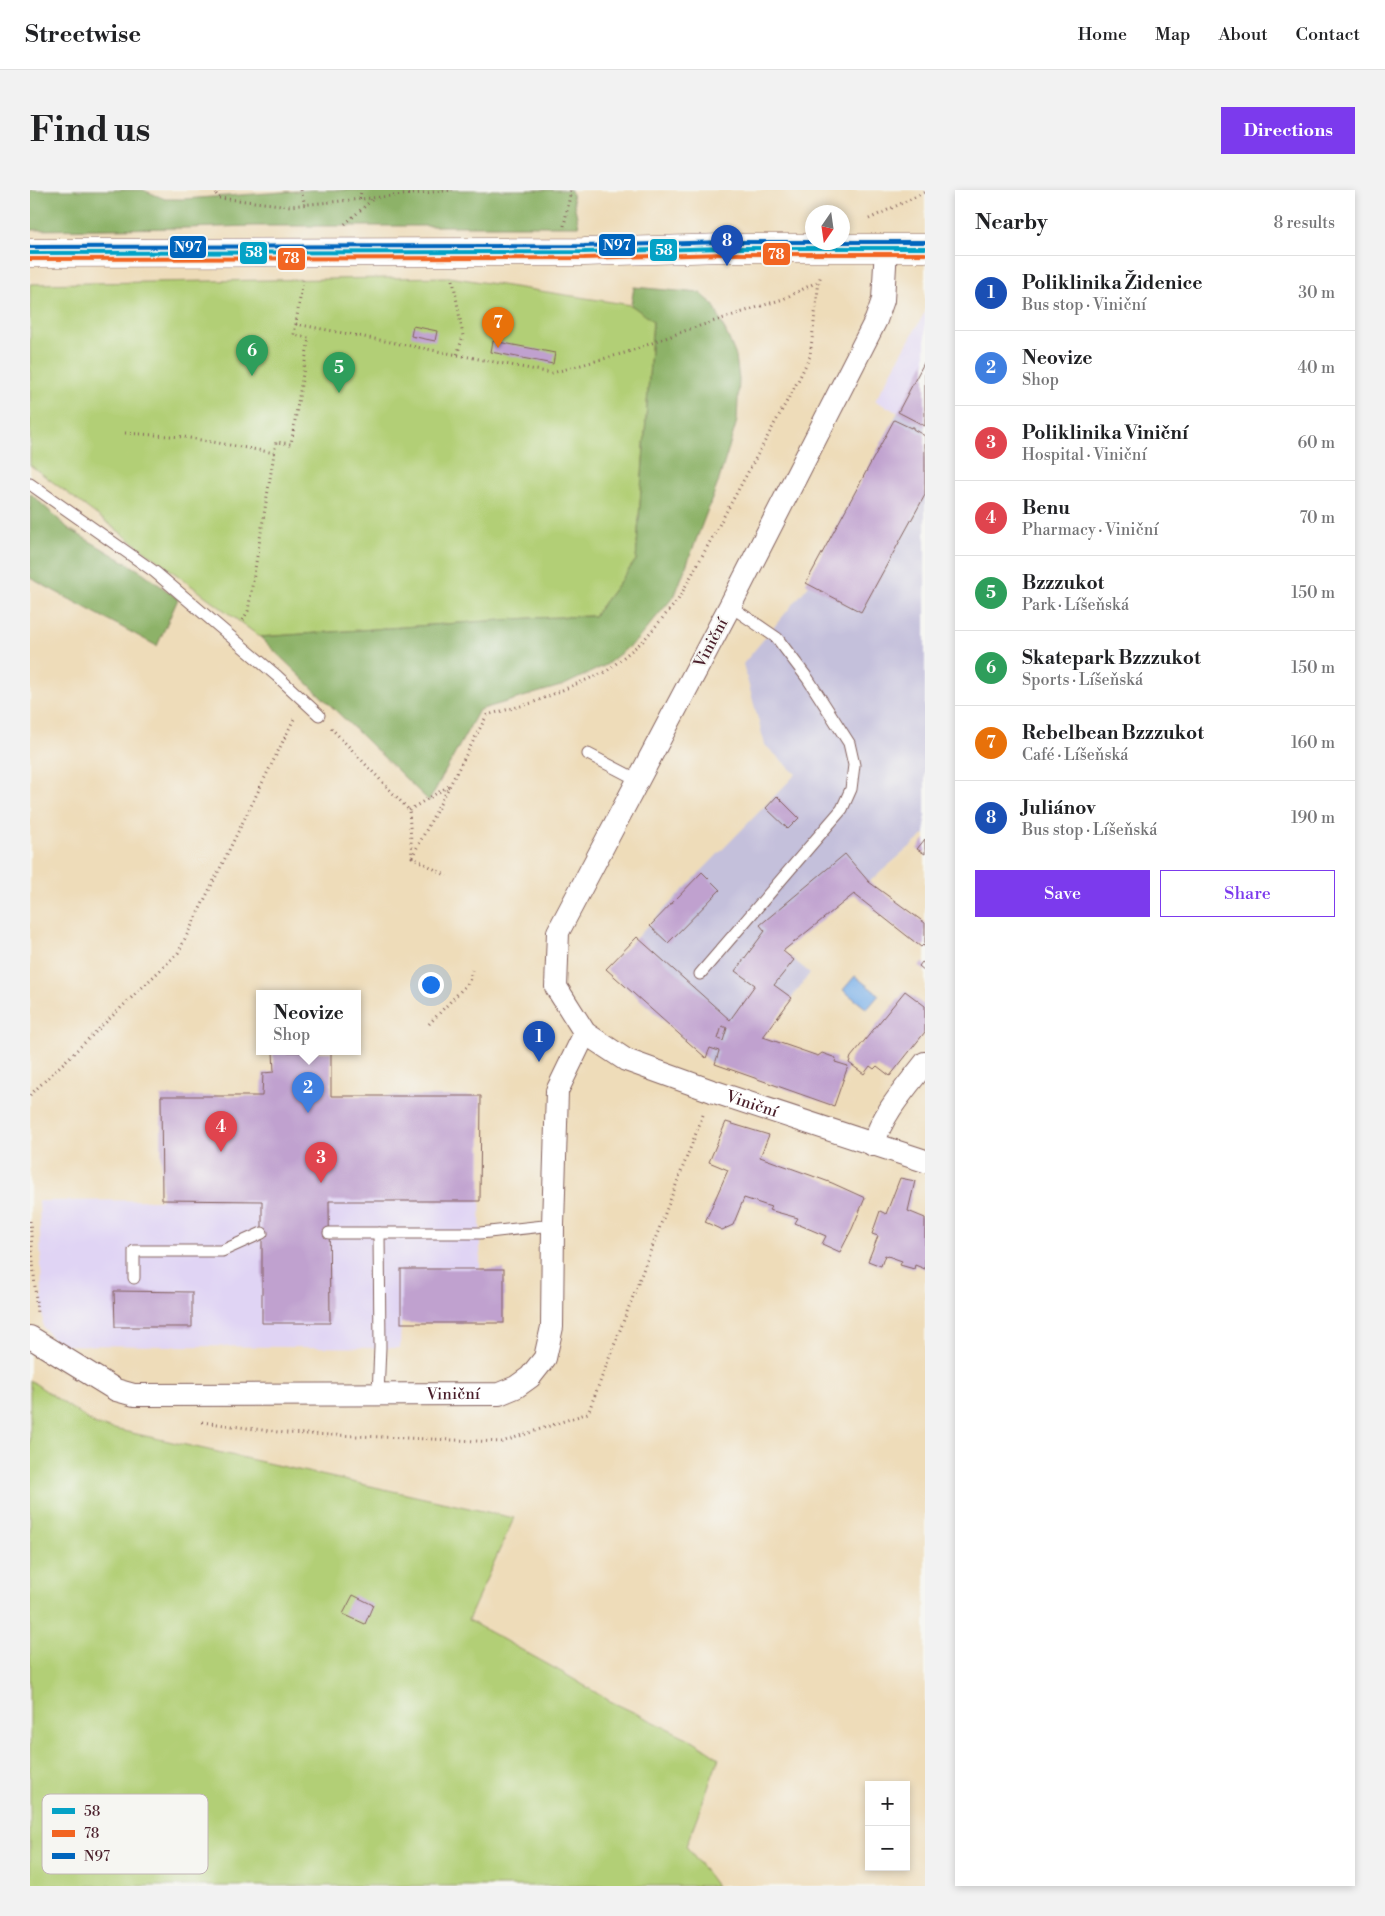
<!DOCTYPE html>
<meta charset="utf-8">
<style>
body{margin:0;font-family:"Libre Bodoni",serif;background:#f2f2f2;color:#202124}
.controls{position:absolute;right:15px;bottom:15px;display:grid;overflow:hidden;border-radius:0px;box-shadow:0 2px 8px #0003}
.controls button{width:45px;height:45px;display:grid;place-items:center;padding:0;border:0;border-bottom:1px solid #e0e0e0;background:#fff;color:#202124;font:25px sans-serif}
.compass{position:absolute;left:775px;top:15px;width:45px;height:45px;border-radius:50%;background:#fff;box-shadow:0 2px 8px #0003;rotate:193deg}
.you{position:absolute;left:400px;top:794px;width:18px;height:18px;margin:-12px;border:4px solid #fff;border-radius:50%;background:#1a73e8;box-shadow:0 0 0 8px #1a73e833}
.badge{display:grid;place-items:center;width:32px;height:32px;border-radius:50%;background:#7c3aed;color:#fff;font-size:16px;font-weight:700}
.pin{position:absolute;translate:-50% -41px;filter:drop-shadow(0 1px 2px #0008)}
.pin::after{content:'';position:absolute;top:26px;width:18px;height:15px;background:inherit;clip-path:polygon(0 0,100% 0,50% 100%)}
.popup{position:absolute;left:226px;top:800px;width:105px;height:65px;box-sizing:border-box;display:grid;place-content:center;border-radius:0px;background:#fff;filter:drop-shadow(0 1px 4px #0005);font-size:16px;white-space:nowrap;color:#757577}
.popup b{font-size:19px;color:#202124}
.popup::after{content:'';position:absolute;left:50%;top:100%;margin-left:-10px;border:10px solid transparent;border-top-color:#fff}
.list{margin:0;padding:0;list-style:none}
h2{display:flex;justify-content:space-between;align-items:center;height:65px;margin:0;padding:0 20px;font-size:21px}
h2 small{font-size:16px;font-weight:400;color:#757577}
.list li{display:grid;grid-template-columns:32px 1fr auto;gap:15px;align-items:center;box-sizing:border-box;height:75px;padding:0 20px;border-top:1px solid #e0e0e0}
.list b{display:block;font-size:19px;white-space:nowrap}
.list p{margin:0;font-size:16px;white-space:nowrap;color:#757577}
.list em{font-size:16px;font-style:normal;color:#757577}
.actions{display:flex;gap:10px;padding:15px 20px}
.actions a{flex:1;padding:11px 0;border:1px solid #7c3aed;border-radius:0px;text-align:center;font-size:18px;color:#7c3aed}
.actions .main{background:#7c3aed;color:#fff}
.map{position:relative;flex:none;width:895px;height:1696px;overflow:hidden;border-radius:0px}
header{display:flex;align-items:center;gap:30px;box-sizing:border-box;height:70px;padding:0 25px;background:#fff;border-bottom:1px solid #e0e0e0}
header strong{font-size:24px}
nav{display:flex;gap:28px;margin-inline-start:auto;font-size:18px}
.intro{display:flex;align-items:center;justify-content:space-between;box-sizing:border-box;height:120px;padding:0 30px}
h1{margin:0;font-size:35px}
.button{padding:12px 22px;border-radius:0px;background:#7c3aed;color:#fff;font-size:18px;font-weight:700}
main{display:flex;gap:30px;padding:0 30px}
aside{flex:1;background:#fff;border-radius:0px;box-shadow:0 2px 8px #0003}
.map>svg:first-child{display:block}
.built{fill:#e0d4f4}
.industrial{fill:#c4c0db}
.green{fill:#b2cf76;stroke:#7e7750}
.forest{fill:#8db267;stroke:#6c6849}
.water{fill:#7ab0e9;stroke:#62688a}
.building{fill:#c0a1cf;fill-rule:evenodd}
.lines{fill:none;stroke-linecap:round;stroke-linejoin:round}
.service-casing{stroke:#83615d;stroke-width:13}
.minor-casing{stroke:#83615d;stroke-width:24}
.tertiary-casing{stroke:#83615d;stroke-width:29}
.path{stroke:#83615d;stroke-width:3;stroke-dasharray:1 4;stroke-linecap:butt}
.service{stroke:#fff;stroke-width:11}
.minor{stroke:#fff;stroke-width:22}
.tertiary{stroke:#fff;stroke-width:28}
.bus-1-casing{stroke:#f6f6f2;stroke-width:8}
.bus-2-casing{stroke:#f6f6f2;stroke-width:8}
.bus-3-casing{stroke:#f6f6f2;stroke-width:8}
.bus-1{stroke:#04a2c6;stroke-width:4}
.bus-2{stroke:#f26522;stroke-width:4}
.bus-3{stroke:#0065bd;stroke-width:4}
.labels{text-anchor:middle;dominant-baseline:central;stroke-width:4;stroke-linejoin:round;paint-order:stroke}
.street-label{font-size:16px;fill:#4a1f2b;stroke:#f6f6f2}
.key{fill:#f6f6f2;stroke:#c2b6b6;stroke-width:1}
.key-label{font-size:14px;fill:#4a1f2b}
.line-badge{stroke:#f6f6f2;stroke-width:2}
.badge-label{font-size:14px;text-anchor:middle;font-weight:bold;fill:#fff}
</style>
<header>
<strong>Streetwise</strong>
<nav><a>Home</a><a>Map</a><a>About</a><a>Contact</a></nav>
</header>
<div class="intro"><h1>Find us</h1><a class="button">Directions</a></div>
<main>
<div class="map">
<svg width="895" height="1696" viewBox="0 0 895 1696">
<rect width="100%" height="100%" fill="#f6f6f2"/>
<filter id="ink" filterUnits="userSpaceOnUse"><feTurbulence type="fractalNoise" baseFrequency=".02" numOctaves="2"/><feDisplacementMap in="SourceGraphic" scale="10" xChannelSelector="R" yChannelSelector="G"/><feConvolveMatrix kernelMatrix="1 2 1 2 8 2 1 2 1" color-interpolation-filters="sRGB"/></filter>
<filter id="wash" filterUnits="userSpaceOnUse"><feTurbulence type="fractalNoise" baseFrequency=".0096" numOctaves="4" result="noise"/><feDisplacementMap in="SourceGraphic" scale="20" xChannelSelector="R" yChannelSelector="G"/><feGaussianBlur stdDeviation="1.12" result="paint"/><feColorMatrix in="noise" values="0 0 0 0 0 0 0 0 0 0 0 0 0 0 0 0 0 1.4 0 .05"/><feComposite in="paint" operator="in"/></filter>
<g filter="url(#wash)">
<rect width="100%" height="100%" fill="#eedcb9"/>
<g class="built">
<polygon points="895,122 895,236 845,211"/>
<polygon points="243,862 301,862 301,906 451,906 450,1079 474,1079 474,1133 371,1133 370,1158 28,1155 13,1137 9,1011 132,1010 131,906 232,906 233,883 244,882"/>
</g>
<polygon class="industrial" points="868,222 895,236 895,644 839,692 753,761 780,783 733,847 720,886 680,872 576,779 766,584 735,555 713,474 779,395 776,393"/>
<g class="green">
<polygon points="419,87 601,115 623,130 606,370 564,426 501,428 230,447 0,275 0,94"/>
<polygon points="0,1190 66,1235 484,1328 438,1430 535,1484 580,1511 664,1551 689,1568 656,1656 686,1696 0,1696"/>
</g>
<g class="forest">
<polygon points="0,0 113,0 135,9 154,9 281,0 541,0 549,36 222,36 155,38 0,40"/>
<polygon points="604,97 670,103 683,114 699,149 706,166 709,190 707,231 688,293 645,405 607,450 576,475 534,495 449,520 399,611 230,447 501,428 564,426 606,370 623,131 601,115"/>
<polygon points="0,303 39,339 112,382 148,409 127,456 0,388"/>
</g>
<polygon class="water" points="825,786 849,805 837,819 813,800"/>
<g id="blocks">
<g class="building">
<polygon points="383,136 407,141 405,151 381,146"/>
<polygon points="463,151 525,163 523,174 461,162"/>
<polygon points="895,171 895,236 868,222"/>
<polygon points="864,230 881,238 881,237 883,237 883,239 895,246 895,305 831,422 776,393"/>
<polygon points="747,606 769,628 758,639 736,618"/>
<polygon points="895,649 895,664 887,659"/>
<path d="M815,664L839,692L895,733V757L893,755L891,757L824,704L753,761L764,770L744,795L762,808L733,847L788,866L792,863L806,868L805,872L818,876L804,916L685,874L689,861L680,858L676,868L576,779L607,747L700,830L725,795L705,781L735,741L730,735ZM692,836L697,838L693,851L688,849Z"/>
<polygon points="672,682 690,700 638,753 620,736"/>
<polygon points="892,772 895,774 895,781 889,776"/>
<polygon points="875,801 895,816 895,842 860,886 847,876 844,879 840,876 834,884 819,873 821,867"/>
<polygon points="243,862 301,862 301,906 451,906 450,1011 299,1011 300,1133 232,1133 232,1011 132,1010 131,906 232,906 233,883 244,882"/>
<polygon points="696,932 739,945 730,967 802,993 835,1008 822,1039 810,1062 792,1054 796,1046 765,1033 768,1028 739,1020 741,1017 714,1008 703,1035 692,1040 675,1032 698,980 679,972"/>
<polygon points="870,988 885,991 878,1021 895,1028 895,1079 885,1075 884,1079 870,1075 872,1071 855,1065 851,1076 838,1071 848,1046 842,1044 850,1021 856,1024"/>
<rect x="371" y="1079" width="103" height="54"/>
<polygon points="84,1101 162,1102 162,1137 85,1137"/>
<polygon points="323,1405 343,1415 335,1434 313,1424"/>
</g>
</g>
</g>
<g filter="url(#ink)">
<use href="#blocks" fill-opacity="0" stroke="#83615d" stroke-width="1"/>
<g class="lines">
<g class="service-casing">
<g id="service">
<polyline points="0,294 125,382 247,486 289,525"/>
<polyline points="558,564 608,590"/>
<polyline points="670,784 812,619 821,599 824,575 819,553 778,489 747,448 700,416"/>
<polyline points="299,1043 349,1043"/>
<polyline points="104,1088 104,1061 192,1061 232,1043"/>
<polyline points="348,1205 350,1157 349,1043 450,1043 523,1035"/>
</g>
</g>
<g class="minor-casing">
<g id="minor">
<path id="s1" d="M856,58L853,110L846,130L700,416L528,742L526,797L555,843L596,870L682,901L895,971"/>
<path d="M843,955C853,923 874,900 895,873"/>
<path id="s2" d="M0,1147L86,1200L104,1205L469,1204L486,1197L500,1187L515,1168L522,1137L523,1035L527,901L555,843"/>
</g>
</g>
<g class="tertiary-casing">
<polyline id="tertiary" points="0,63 554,62 694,58 895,58"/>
</g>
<g class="path">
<polyline points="189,0 186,4 189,8 260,16 423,0"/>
<polyline points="271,0 275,15"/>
<polyline points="330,9 331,0"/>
<polyline points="839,29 895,2"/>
<polyline points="315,34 344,8"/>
<polyline points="534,36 541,0"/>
<polyline points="423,90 433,146 427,165"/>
<polyline points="266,134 522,183 598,162 657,140 753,109 789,91"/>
<polyline points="95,243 154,247 245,263"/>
<polyline points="213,430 218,421 246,252 261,254 279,148 264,145 273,90"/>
<polyline points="301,538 379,620 382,667 417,686"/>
<polyline points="379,620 419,596"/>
<polyline points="382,667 457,525 502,513 577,481 613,451 648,410 769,189 780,166 789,91 791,85"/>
<polyline points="399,834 439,792 442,780"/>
<polyline points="0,905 148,763 264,529"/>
<polyline points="0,1031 7,1124"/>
<polyline points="172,1232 255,1243 472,1252 558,1223 673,925"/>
</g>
<use href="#service" class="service"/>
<use href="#minor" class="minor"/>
<use href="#tertiary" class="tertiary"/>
<g class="bus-1-casing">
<polyline id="bus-1" points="0,63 554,62 694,58 895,58"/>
</g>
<g class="bus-2-casing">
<polyline id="bus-2" points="0,69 554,68 694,64 895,64"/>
</g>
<g class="bus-3-casing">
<g id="bus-3">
<polyline points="812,52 895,52"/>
<polyline points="0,57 554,56 694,52 782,52"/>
</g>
</g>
<use href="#bus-1" class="bus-1"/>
<use href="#bus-2" class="bus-2"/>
<use href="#bus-3" class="bus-3"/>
</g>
</g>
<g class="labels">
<g class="street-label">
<text transform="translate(681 453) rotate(-62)">Viniční</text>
<text stroke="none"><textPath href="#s1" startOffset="1055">Viniční</textPath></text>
<text stroke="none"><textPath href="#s2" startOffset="439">Viniční</textPath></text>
</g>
</g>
<rect x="12" y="1604" width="166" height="80" rx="8" class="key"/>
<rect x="22" y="1618" width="23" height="6" fill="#04a2c6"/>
<rect x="22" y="1640" width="23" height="7" fill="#f26522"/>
<rect x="22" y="1663" width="23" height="6" fill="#0065bd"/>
<g class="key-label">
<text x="54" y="1626">58</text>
<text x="54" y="1648">78</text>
<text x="54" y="1671">N97</text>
</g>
<g class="line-badge">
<rect x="568" y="43" width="38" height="24" rx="5" fill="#0065bd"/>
<rect x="139" y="45" width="38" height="24" rx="5" fill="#0065bd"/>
<rect x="619" y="48" width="29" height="24" rx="5" fill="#04a2c6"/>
<rect x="209" y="51" width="29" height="24" rx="5" fill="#04a2c6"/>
<rect x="732" y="52" width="29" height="24" rx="5" fill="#f26522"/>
<rect x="247" y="57" width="29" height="24" rx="5" fill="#f26522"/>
</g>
<g class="badge-label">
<text x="587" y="60">N97</text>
<text x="158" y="62">N97</text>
<text x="634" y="65">58</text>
<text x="224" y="67">58</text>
<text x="746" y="69">78</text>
<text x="261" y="73">78</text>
</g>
</svg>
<div class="controls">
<button>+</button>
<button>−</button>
</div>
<svg class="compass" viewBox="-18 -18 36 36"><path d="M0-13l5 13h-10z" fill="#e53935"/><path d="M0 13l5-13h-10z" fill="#757577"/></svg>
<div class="you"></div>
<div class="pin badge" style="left:509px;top:872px;background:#1a4fb4">1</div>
<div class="pin badge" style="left:278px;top:923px;background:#3f7fe0">2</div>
<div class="popup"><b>Neovize</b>Shop</div>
<div class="pin badge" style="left:291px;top:993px;background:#e0444e">3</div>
<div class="pin badge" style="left:191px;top:962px;background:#e0444e">4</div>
<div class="pin badge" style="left:309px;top:203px;background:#2e9e5b">5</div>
<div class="pin badge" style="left:222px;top:186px;background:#2e9e5b">6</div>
<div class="pin badge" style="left:468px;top:158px;background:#e8710a">7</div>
<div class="pin badge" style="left:697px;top:76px;background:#1a4fb4">8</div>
</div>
<aside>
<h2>Nearby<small>8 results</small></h2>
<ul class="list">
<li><span class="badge" style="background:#1a4fb4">1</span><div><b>Poliklinika Židenice</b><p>Bus stop · Viniční</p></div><em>30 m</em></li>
<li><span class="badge" style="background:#3f7fe0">2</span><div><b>Neovize</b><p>Shop</p></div><em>40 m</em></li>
<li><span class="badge" style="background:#e0444e">3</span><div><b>Poliklinika Viniční</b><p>Hospital · Viniční</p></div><em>60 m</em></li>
<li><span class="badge" style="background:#e0444e">4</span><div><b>Benu</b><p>Pharmacy · Viniční</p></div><em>70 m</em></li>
<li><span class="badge" style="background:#2e9e5b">5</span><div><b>Bzzzukot</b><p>Park · Líšeňská</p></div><em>150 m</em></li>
<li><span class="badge" style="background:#2e9e5b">6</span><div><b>Skatepark Bzzzukot</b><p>Sports · Líšeňská</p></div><em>150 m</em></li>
<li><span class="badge" style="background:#e8710a">7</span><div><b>Rebelbean Bzzzukot</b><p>Café · Líšeňská</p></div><em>160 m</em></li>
<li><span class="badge" style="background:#1a4fb4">8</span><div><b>Juliánov</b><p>Bus stop · Líšeňská</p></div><em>190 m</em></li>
</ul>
<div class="actions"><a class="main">Save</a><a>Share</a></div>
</aside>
</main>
